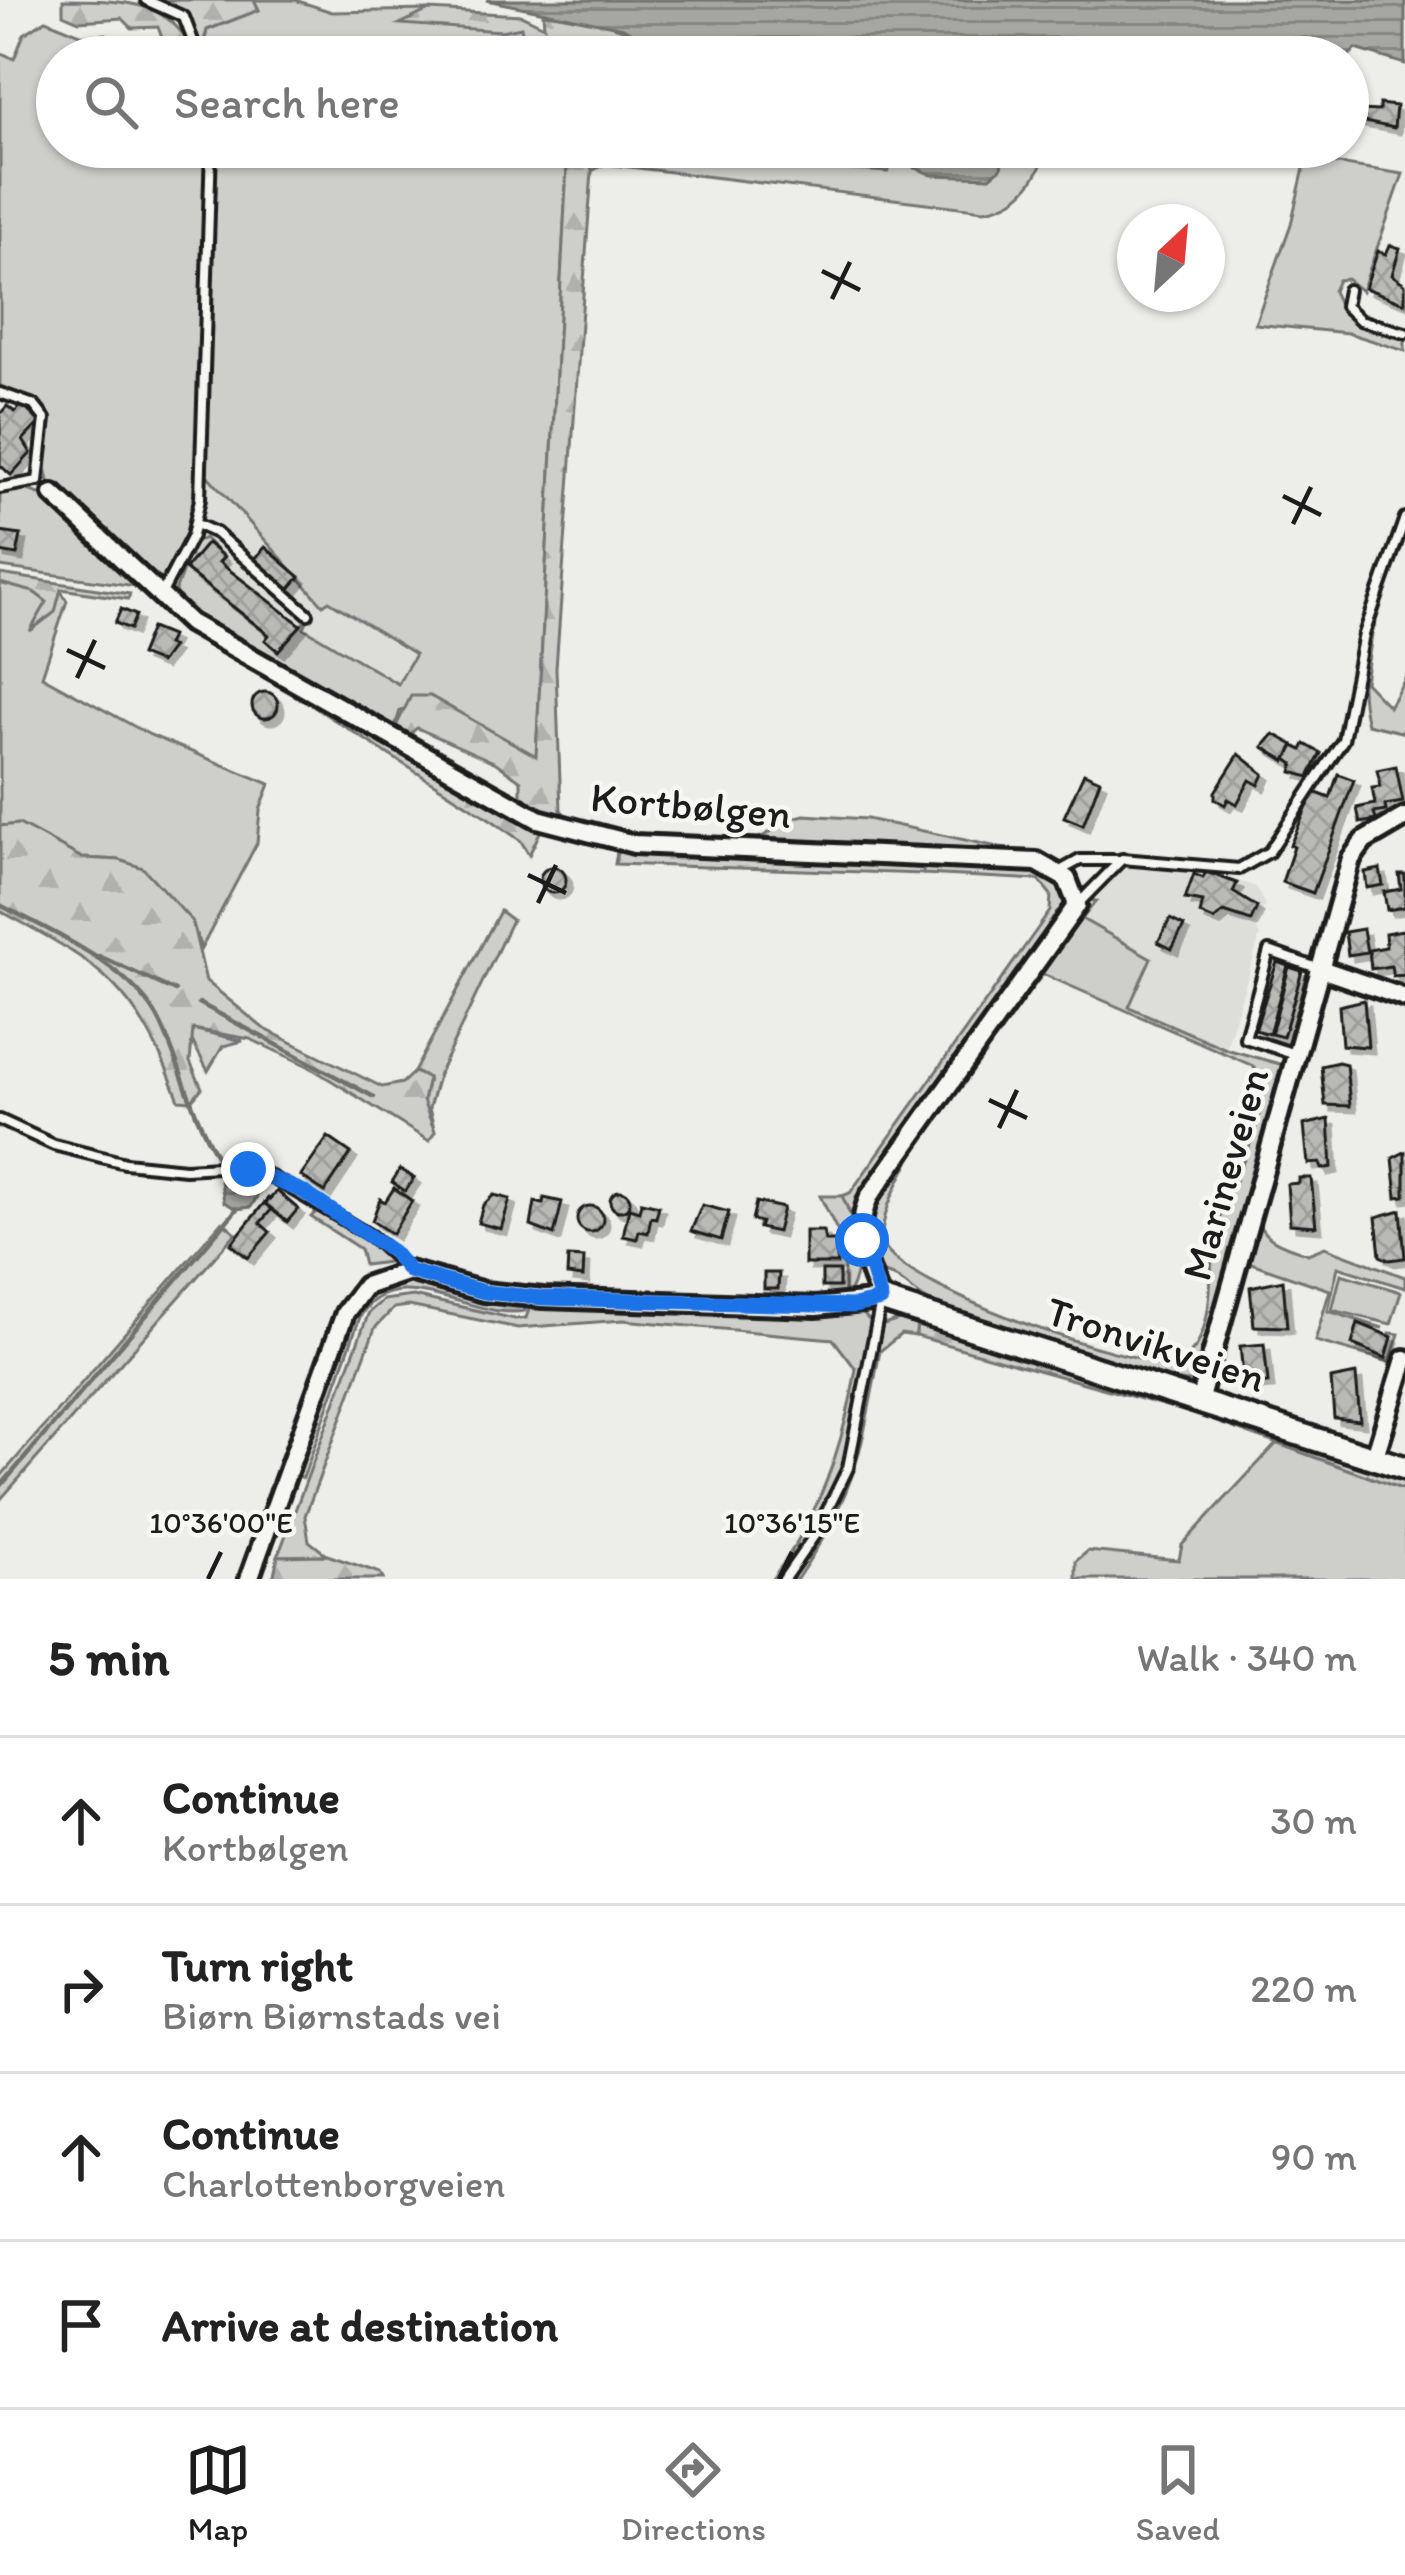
<!DOCTYPE html>
<meta charset="utf-8">
<style>
body{margin:0;font-family:Itim,sans-serif;background:#f6f6f6;color:#222}
.compass{position:absolute;left:1117px;top:204px;width:108px;height:108px;border-radius:50%;background:#fff;box-shadow:0 3px 9px #0004;rotate:26deg}
.stop{position:absolute;width:36px;height:36px;margin:-27px;border:9px solid #1a73e8;border-radius:50%;background:#fff}
.stop.end{background:#1a73e8;border-color:#fff;box-shadow:0 3px 12px #0008}
.list{margin:0;padding:0;list-style:none}
h2{display:flex;justify-content:space-between;align-items:center;height:156px;margin:0;padding:0 48px;font-size:51px}
h2 small{font-size:39px;font-weight:400;color:#767676}
.list li{display:grid;grid-template-columns:78px 1fr auto;gap:36px;align-items:center;box-sizing:border-box;height:168px;padding:0 48px;border-top:3px solid #e0e0e0}
.list b{display:block;font-size:45px;white-space:nowrap}
.list p{margin:0;font-size:39px;white-space:nowrap;color:#767676}
.list em{font-size:39px;font-style:normal;color:#767676}
.icon{flex:none;width:66px;height:66px;fill:none;stroke:currentColor;stroke-width:2;stroke-linecap:round;stroke-linejoin:round}
.map{position:relative;flex:none;width:1405px;height:1579px;overflow:hidden}
.search{position:absolute;background:#fff;box-shadow:0 3px 9px #0004;left:36px;right:36px;top:36px;height:132px;display:flex;align-items:center;gap:30px;box-sizing:border-box;padding:0 42px;border-radius:66px;color:#767676;font-size:45px}
.sheet{height:828px;background:#fff}
nav{display:flex;justify-content:space-around;align-items:center;box-sizing:border-box;height:168px;border-top:3px solid #e0e0e0;background:#fff;font-size:33px;color:#767676}
nav a{display:grid;justify-items:center;gap:6px}
nav .on{color:#1c1c1c}
.map>svg:first-child{display:block}
.built{fill:#ddddda}
.green{fill:#cececb;stroke:#757574;stroke-width:3;fill-rule:evenodd}
.forest{fill:url(#forest-firs);stroke:#757574;stroke-width:3}
.water{fill:url(#water-rules);stroke:#6f6f6d;stroke-width:3}
.lines{fill:none;stroke-linecap:round;stroke-linejoin:round}
.stream{stroke:#6f6f6d;stroke-width:4.5}
.building{fill:url(#building-cross-hatch);stroke:#1c1c1c;stroke-width:3;filter:url(#shadow)}
.service-casing{stroke:#1c1c1c;stroke-width:16}
.minor-casing{stroke:#1c1c1c;stroke-width:26}
.tertiary-casing{stroke:#1c1c1c;stroke-width:30}
.service{stroke:#f6f6f2;stroke-width:8}
.minor{stroke:#f6f6f2;stroke-width:16}
.tertiary{stroke:#f6f6f2;stroke-width:21}
.route{stroke:#1a73e8;stroke-width:15}
.ticks{fill:none;stroke:#1c1c1c;stroke-width:4.5}
.labels{text-anchor:middle;dominant-baseline:central;stroke-width:9;stroke-linejoin:round;paint-order:stroke}
.street-label{font-size:42px;fill:#1c1c1c;stroke:#f6f6f2}
.ticks-label{font-size:30px;text-anchor:middle;fill:#1c1c1c;stroke:#f6f6f2;stroke-width:9;stroke-linejoin:round;paint-order:stroke}
</style>
<div class="map">
<svg width="1405" height="1579" viewBox="0 0 1405 1579">
<defs>
<pattern id="forest-firs" width="22" height="20" patternUnits="userSpaceOnUse" patternTransform="scale(3)"><rect width="22" height="20" fill="#cececb"/><path d="M5 1l3.5 6h-7zM16 11l3.5 6h-7z" fill="#b0b0ae"/></pattern>
<pattern id="water-rules" width="6" height="5" patternUnits="userSpaceOnUse" patternTransform="scale(3)"><rect width="6" height="5" fill="#a6a6a3"/><path d="M0 2.5h6" fill="none" stroke="#868684"/></pattern>
<pattern id="building-cross-hatch" width="8" height="8" patternUnits="userSpaceOnUse" patternTransform="scale(3)"><rect width="8" height="8" fill="#b9b9b6"/><path d="M0 0l8 8M0 8l8-8" fill="none" stroke="#9e9e9c"/></pattern>
<filter id="shadow"><feDropShadow dx="6" dy="6" stdDeviation="0" flood-color="#0004"/></filter>
</defs>
<rect width="100%" height="100%" fill="#edede9"/>
<filter id="ink" filterUnits="userSpaceOnUse"><feTurbulence type="fractalNoise" baseFrequency=".00833" numOctaves="2"/><feDisplacementMap in="SourceGraphic" scale="24" xChannelSelector="R" yChannelSelector="G"/><feConvolveMatrix kernelMatrix="1 2 1 2 8 2 1 2 1" color-interpolation-filters="sRGB"/></filter>
<g filter="url(#ink)">
<g class="built">
<polygon points="207,475 323,604 329,600 415,654 394,730 171,592 198,531"/>
<polygon points="1132,863 1197,867 1256,887 1265,905 1255,926 1260,936 1226,1049 1128,1007 1081,919 1123,864"/>
</g>
<g class="green">
<polygon points="254,0 295,0 332,12 429,10 418,16 522,27 523,34 567,43 567,57 202,57 207,30 259,10"/>
<path d="M46,20L85,36L106,34L130,57H57V147H206L195,513L168,576L157,586L52,489C29,435 85,413 0,389V52L14,59L24,34Z"/>
<polygon points="212,147 568,147 536,757 430,696 400,711 394,730 171,603 192,545 204,538 224,557 207,543 185,569 269,635 278,650 309,617 304,628 398,684 415,654 329,601 323,605 207,475"/>
<path d="M588,147H731L740,163L838,168L898,160L901,147H910L914,168L990,177L1001,168L1003,147H1049C1036,181 1022,204 984,210L605,164L592,171Z"/>
<polygon points="1309,147 1331,147 1332,163 1403,174 1362,291 1347,279 1338,280 1333,291 1343,313 1405,338 1405,351 1348,333 1255,324 1291,224"/>
<polygon points="25,489 51,498 135,586 0,567 0,493"/>
<path d="M1405,527L1372,634L1365,682L1389,707L1405,679V733L1367,724C1349,656 1383,591 1405,527Z"/>
<polygon points="0,583 34,592 47,602 32,628 50,613 60,589 67,601 42,676 150,735 270,784 260,810 257,843 201,949 192,921 120,860 82,858 19,824 0,826"/>
<path d="M804,815L867,819L1017,851L1015,856L633,839L565,825L568,818C614,830 711,853 756,839C774,834 780,820 804,815Z"/>
<polygon points="923,862 1031,864 1057,874 1071,906 857,1229 842,1196 850,1193 1050,911 1051,895 1039,880 923,874"/>
<path d="M1087,899L1096,901L1082,919L1151,958L1129,1007L1226,1049L1287,1066L1194,1382C1168,1385 971,1319 936,1305C914,1296 905,1278 881,1272L865,1228L871,1202ZM1043,974L1253,1066C1283,1106 1224,1190 1215,1234C1208,1272 1215,1309 1197,1345C1193,1353 1184,1357 1176,1362C1127,1366 905,1289 883,1245C870,1186 1004,1026 1043,974Z"/>
<polygon points="500,911 512,920 439,1073 429,1108 435,1132 423,1101 428,1078 414,1072"/>
<polygon points="192,1029 243,1041 223,1046 208,1071 190,1037"/>
<polygon points="320,1208 396,1261 364,1265 360,1249 311,1217"/>
<polygon points="222,1221 236,1233 0,1500 0,1477"/>
<path d="M1259,1224C1266,1242 1291,1248 1308,1254L1325,1247L1405,1277V1288L1338,1267L1328,1311L1383,1328L1358,1323L1353,1345L1385,1357L1390,1333L1399,1334L1390,1362L1315,1341L1330,1290L1248,1262Z"/>
<polygon points="1341,1274 1401,1292 1391,1324 1332,1310"/>
<path d="M413,1296L515,1319L526,1318L532,1301L862,1313L872,1323C862,1357 861,1392 855,1427C844,1484 814,1533 779,1579H772C818,1519 844,1443 856,1369L833,1339L623,1320L518,1328L409,1306L394,1308L375,1328L305,1516L309,1541L327,1555L278,1556L369,1312L383,1300Z"/>
<path d="M909,1317L917,1318L916,1336L901,1334L880,1351C860,1455 858,1488 797,1579H790C854,1487 863,1436 877,1327Z"/>
<polygon points="1278,1442 1405,1490 1405,1579 1076,1579 1076,1561 1088,1551 1179,1560 1182,1545"/>
</g>
<g class="forest">
<path d="M63,0C128,0 171,0 196,57H169L158,27L132,28L122,18L79,21L63,14Z"/>
<polygon points="159,0 254,0 259,10 207,30 201,51 185,15"/>
<path d="M429,10L521,15L544,26L543,13C587,18 638,26 671,57H567V43L522,34L521,27L501,31L400,24Z"/>
<polygon points="568,147 588,147 592,171 556,668 561,810 568,818 565,825 521,800 521,781 496,763 417,728 407,737 394,730 411,696 430,696 536,756"/>
<polygon points="0,574 130,594 128,599 61,589 55,612 30,631 47,602 34,592 0,583"/>
<polygon points="322,698 543,826 529,855 521,841 493,821 314,707"/>
<path d="M19,824L82,858L120,860L143,868L192,921L206,981L263,1028L382,1087L402,1083L414,1072L428,1078L423,1101L435,1132L429,1141L308,1066L250,1039L193,1029L190,1062L202,1088L191,1101L179,1100C137,989 104,965 0,911V826Z"/>
<polygon points="618,845 923,862 923,874 615,864"/>
<path d="M820,1196H842C858,1231 866,1259 849,1293L844,1292V1244Z"/>
<path d="M401,1278L526,1301L525,1311C474,1321 393,1257 360,1317L303,1478L294,1473L339,1341L366,1293Z"/>
<polygon points="917,1318 1405,1477 1405,1490 1195,1414 916,1336"/>
<polygon points="327,1555 380,1573 383,1579 273,1579 278,1556"/>
</g>
<g class="water">
<polygon points="486,0 1405,0 1405,64 1356,49 1348,57 671,57 623,28"/>
<polygon points="731,147 901,147 888,172 739,163"/>
<polygon points="910,147 1003,147 1001,168 990,177 932,175 910,165"/>
<polygon points="229,1173 262,1188 251,1207 237,1209 224,1202 221,1181"/>
</g>
<g class="lines">
<g class="stream">
<path d="M0,905C51,931 135,968 161,1024C182,1069 192,1115 218,1159"/>
<polyline points="99,956 175,991"/>
<polyline points="199,1003 374,1097"/>
<polyline points="0,1487 237,1209"/>
</g>
</g>
<g class="building">
<polygon points="1379,104 1396,106 1394,128 1359,121 1359,110 1379,111"/>
<polygon points="1390,245 1400,248 1392,275 1405,284 1405,303 1365,288 1378,251 1386,254"/>
<polygon points="22,405 40,422 23,440 31,453 11,475 0,465 0,414 7,406 15,412"/>
<polygon points="0,532 21,535 17,555 0,552"/>
<polygon points="207,543 224,557 219,562 301,625 278,651 265,640 269,635 185,569"/>
<polygon points="265,547 300,577 288,591 253,561"/>
<polygon points="121,609 136,615 130,629 115,623"/>
<polygon points="151,628 171,636 167,645 172,647 160,663 140,655"/>
<circle cx="265" cy="705" r="13"/>
<polygon points="1274,734 1294,745 1286,761 1263,747"/>
<polygon points="1305,744 1321,753 1309,777 1292,772 1294,764 1287,759 1294,746 1302,750"/>
<polygon points="1239,754 1264,774 1259,785 1250,780 1237,804 1228,799 1225,805 1215,799 1215,792"/>
<polygon points="1396,766 1403,802 1385,805 1386,811 1374,813 1376,820 1360,823 1357,808 1375,804 1372,788 1381,787 1377,770"/>
<polygon points="1084,773 1100,780 1083,825 1064,817"/>
<polygon points="1338,774 1354,780 1313,893 1282,882 1294,847 1290,845 1314,792 1330,798"/>
<circle cx="553" cy="880" r="13"/>
<polygon points="1380,869 1383,885 1367,888 1365,872"/>
<polygon points="1206,872 1237,883 1233,892 1257,907 1251,921 1224,912 1214,920 1200,914 1203,902 1185,899 1194,874 1203,878"/>
<polygon points="1399,874 1405,874 1405,907 1387,910 1384,892 1401,889"/>
<polygon points="1170,919 1184,926 1172,949 1158,942"/>
<polygon points="1363,929 1367,952 1348,955 1345,932"/>
<polygon points="1403,930 1405,975 1393,976 1391,966 1371,969 1369,950 1386,947 1385,933"/>
<polygon points="1277,962 1288,966 1269,1034 1255,1030"/>
<polygon points="1289,967 1302,971 1283,1037 1271,1034"/>
<polygon points="1364,1000 1368,1047 1342,1045 1339,1006"/>
<polygon points="1338,1062 1346,1064 1350,1106 1325,1105 1321,1066"/>
<polygon points="1329,1119 1332,1167 1322,1169 1320,1163 1308,1164 1304,1125"/>
<polygon points="328,1137 351,1153 325,1192 301,1176"/>
<polygon points="1405,1152 1405,1196 1397,1197 1393,1158"/>
<polygon points="400,1169 414,1178 405,1191 392,1182"/>
<polygon points="1299,1178 1311,1178 1316,1226 1290,1224 1287,1184 1299,1183"/>
<polygon points="394,1188 412,1201 392,1234 372,1221 380,1199 385,1202"/>
<polygon points="277,1191 298,1209 287,1222 265,1204"/>
<circle cx="620" cy="1201" r="10"/>
<polygon points="494,1195 510,1199 501,1229 478,1223 483,1205"/>
<polygon points="269,1197 265,1204 272,1209 260,1223 270,1232 248,1258 231,1244"/>
<polygon points="544,1198 562,1202 554,1235 531,1226 535,1202 543,1204"/>
<polygon points="641,1202 659,1206 656,1218 651,1217 648,1233 639,1231 637,1239 623,1236 629,1208 639,1211"/>
<polygon points="756,1202 783,1208 777,1232 759,1228 761,1222 752,1220"/>
<polygon points="702,1205 729,1212 721,1240 691,1231"/>
<circle cx="590" cy="1219" r="13"/>
<polygon points="1401,1210 1405,1258 1389,1260 1380,1256 1376,1217"/>
<polygon points="805,1231 823,1231 825,1241 837,1241 837,1264 805,1264"/>
<polygon points="568,1257 584,1258 583,1277 567,1275"/>
<rect x="822" y="1271" width="17" height="16"/>
<polygon points="764,1273 779,1273 778,1289 764,1289"/>
<polygon points="1283,1280 1287,1327 1254,1326 1250,1287"/>
<polygon points="1358,1323 1392,1337 1386,1358 1352,1344"/>
<polygon points="1264,1344 1268,1383 1244,1385 1240,1346"/>
<polygon points="1356,1374 1360,1421 1334,1418 1331,1379"/>
</g>
<g class="lines">
<g class="service-casing">
<g id="service">
<polyline points="146,0 184,17 199,57"/>
<polyline points="1348,290 1345,306 1360,320 1405,333"/>
<polyline points="0,393 34,405 45,419 38,481"/>
<polyline points="0,488 38,481"/>
<polyline points="196,524 216,533 308,614"/>
<polyline points="161,595 192,536 200,499 211,147"/>
<polyline points="1060,871 1080,860 1115,860"/>
<polyline points="1078,904 1122,859 1239,869 1269,852 1343,740 1364,634 1405,518"/>
<polyline points="1295,1054 1245,1038 1269,951 1320,969"/>
<polyline points="0,1120 54,1145 125,1163 185,1169 235,1166 266,1174 371,1236 408,1270"/>
<polyline points="784,1579 816,1533 848,1468 881,1301"/>
</g>
</g>
<g class="minor-casing">
<g id="minor">
<path d="M53,494L190,623L538,819L634,844L1037,862L1067,879L1077,905L869,1197C853,1233 867,1266 881,1300L816,1307L543,1298L484,1292L409,1271L365,1286L345,1313L249,1579"/>
<polyline points="1321,969 1405,998"/>
<polyline points="1200,1398 1351,859 1364,841 1405,817"/>
<polyline points="1375,1456 1405,1359"/>
</g>
</g>
<g class="tertiary-casing">
<polyline id="tertiary" points="881,1300 1405,1468"/>
</g>
<use href="#service" class="service"/>
<use href="#minor" class="minor"/>
<use href="#tertiary" class="tertiary"/>
</g>
</g>
<g class="lines" filter="url(#ink)">
<polyline class="route" points="248,1169 302,1191 393,1252 409,1271 484,1292 543,1298 854,1306 881,1300 862,1240"/>
</g>
<path class="ticks" d="M822,271L860,290M832,299L850,262M1283,496L1321,515M1293,524L1311,487M67,650L105,668M77,678L95,640M528,875L566,893M538,903L556,865M989,1100L1027,1118M999,1128L1017,1090M208,1579L221,1552M779,1579L792,1552"/>
<g class="labels">
<g class="street-label">
<text transform="translate(691 805) rotate(5)">Kortbølgen</text>
<text transform="translate(1225 1174) rotate(-74)">Marineveien</text>
<text transform="translate(1156 1344) rotate(18)">Tronvikveien</text>
</g>
</g>
<g class="ticks-label">
<text x="221" y="1533">10°36'00"E</text>
<text x="792" y="1533">10°36'15"E</text>
</g>
</svg>
<svg class="compass" viewBox="-18 -18 36 36"><path d="M0-13l5 13h-10z" fill="#e53935"/><path d="M0 13l5-13h-10z" fill="#767676"/></svg>
<div class="stop" style="left:862px;top:1240px"></div>
<div class="stop end" style="left:248px;top:1169px"></div>
<div class="search"><svg class="icon" aria-label="search" viewBox="0 0 24 24"><circle cx="10" cy="10" r="6"/><path d="M15 15l6 6"/></svg>Search here</div>
</div>
<section class="sheet">
<h2>5 min<small>Walk · 340 m</small></h2>
<ul class="list">
<li><svg class="icon" aria-label="ahead" viewBox="0 0 24 24"><path d="M12 20V5M6 11l6-6 6 6"/></svg><div><b>Continue</b><p>Kortbølgen</p></div><em>30 m</em></li>
<li><svg class="icon" aria-label="right" viewBox="0 0 24 24"><path d="M7 20v-9h11M14 6l5 5-5 5"/></svg><div><b>Turn right</b><p>Biørn Biørnstads vei</p></div><em>220 m</em></li>
<li><svg class="icon" aria-label="ahead" viewBox="0 0 24 24"><path d="M12 20V5M6 11l6-6 6 6"/></svg><div><b>Continue</b><p>Charlottenborgveien</p></div><em>90 m</em></li>
<li><svg class="icon" aria-label="arrive" viewBox="0 0 24 24"><path d="M6 21V4h12l-3 4 3 4H6"/></svg><div><b>Arrive at destination</b></div></li>
</ul>
</section>
<nav>
<a class="on"><svg class="icon" aria-label="map" viewBox="0 0 24 24"><path d="M3 6l6-2 6 2 6-2v14l-6 2-6-2-6 2zM9 4v14M15 6v14"/></svg>Map</a>
<a><svg class="icon" aria-label="directions" viewBox="0 0 24 24"><path d="M12 3l9 9-9 9-9-9zM9 14v-3h6M13 9l2 2-2 2"/></svg>Directions</a>
<a><svg class="icon" aria-label="saved" viewBox="0 0 24 24"><path d="M7 4h10v16l-5-4-5 4z"/></svg>Saved</a>
</nav>
